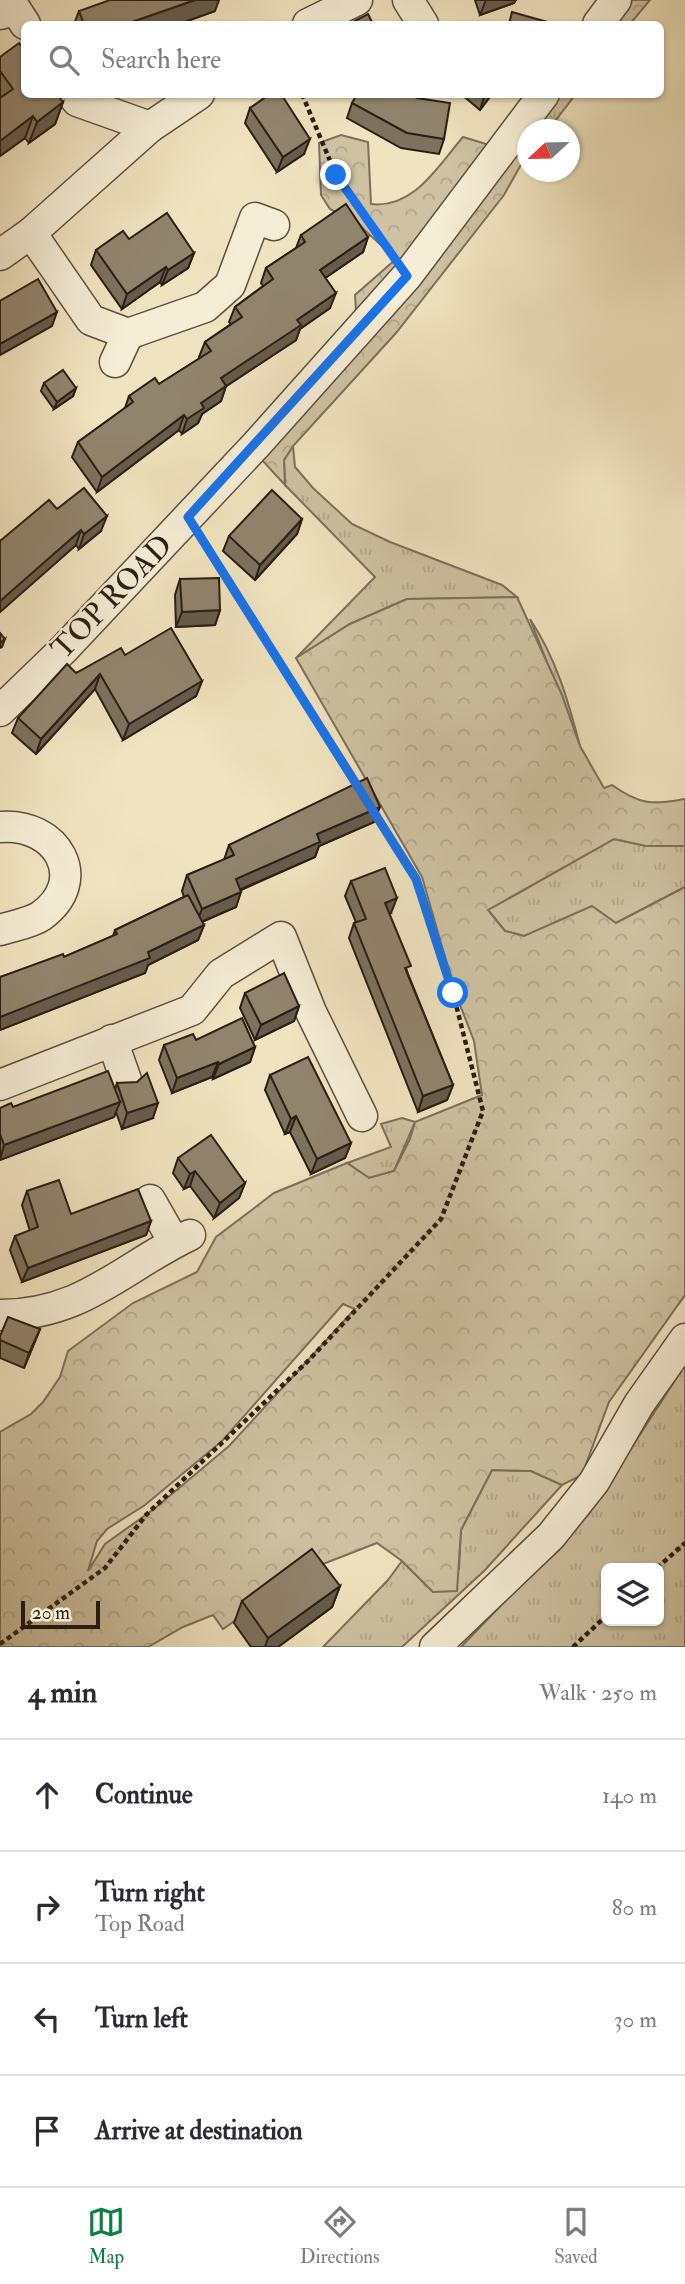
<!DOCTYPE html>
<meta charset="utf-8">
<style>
body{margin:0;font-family:"IM FELL Double Pica",serif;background:#f7f7f7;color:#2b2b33}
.controls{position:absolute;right:21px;bottom:21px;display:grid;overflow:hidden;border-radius:10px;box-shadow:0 2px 5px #0004}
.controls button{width:63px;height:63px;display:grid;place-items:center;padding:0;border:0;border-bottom:2px solid #e1e1e2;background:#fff;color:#2b2b33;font:35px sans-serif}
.compass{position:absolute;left:517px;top:119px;width:63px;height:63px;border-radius:50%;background:#fff;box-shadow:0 2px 5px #0004;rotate:248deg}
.scale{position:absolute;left:21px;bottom:18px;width:79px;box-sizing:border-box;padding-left:7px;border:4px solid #2a1e15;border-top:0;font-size:19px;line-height:24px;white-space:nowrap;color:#2a1e15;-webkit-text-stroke:5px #f5edd5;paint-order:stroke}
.stop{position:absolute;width:21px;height:21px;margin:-16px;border:5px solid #1a73e8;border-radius:50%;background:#fff}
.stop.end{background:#1a73e8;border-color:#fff;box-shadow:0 2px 7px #0008}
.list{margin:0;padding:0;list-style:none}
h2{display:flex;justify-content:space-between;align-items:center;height:91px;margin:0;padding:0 28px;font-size:30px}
h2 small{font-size:23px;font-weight:400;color:#7c7c81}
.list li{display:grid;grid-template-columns:46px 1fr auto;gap:21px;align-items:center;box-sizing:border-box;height:112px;padding:0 28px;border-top:2px solid #e1e1e2}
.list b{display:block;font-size:26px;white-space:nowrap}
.list p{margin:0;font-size:23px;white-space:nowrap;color:#7c7c81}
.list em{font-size:23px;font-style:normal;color:#7c7c81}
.icon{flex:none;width:38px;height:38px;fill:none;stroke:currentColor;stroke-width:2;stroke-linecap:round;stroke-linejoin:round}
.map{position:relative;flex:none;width:685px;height:1647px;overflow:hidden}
.search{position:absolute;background:#fff;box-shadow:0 2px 5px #0004;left:21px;right:21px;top:21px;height:77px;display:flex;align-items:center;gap:18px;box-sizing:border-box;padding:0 24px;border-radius:10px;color:#7c7c81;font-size:26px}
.sheet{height:539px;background:#fff}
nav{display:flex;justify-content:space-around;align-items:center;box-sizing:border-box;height:98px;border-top:2px solid #e1e1e2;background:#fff;font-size:19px;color:#7c7c81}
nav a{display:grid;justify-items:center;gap:4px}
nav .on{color:#0b8043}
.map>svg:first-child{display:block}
.grass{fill:url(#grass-tufts);stroke:#7c705c;stroke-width:2;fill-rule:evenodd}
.forest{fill:url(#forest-crowns);stroke:#7c705c;stroke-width:2;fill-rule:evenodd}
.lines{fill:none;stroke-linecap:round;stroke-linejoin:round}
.minor-casing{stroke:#5c4f40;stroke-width:33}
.path{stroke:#2a1e15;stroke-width:4.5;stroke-dasharray:5 3.5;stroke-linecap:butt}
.minor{stroke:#f5edd5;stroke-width:30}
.wall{fill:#7d725e;stroke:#2a1e15;stroke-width:2}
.shaded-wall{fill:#665c4c;stroke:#2a1e15;stroke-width:2}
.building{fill:#91846d;stroke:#2a1e15;stroke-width:2}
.route{stroke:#1a73e8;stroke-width:9}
.labels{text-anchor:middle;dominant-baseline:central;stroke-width:5;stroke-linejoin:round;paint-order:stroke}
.street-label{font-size:30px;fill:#2a1e15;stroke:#f5edd5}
</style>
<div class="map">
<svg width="685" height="1647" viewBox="0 0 685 1647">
<defs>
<pattern id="grass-tufts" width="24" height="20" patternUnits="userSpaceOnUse" patternTransform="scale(1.75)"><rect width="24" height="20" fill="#cec2a2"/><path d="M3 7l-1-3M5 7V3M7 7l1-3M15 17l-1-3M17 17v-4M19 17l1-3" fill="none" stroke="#b1a68b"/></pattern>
<pattern id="forest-crowns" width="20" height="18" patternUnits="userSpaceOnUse" patternTransform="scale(1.75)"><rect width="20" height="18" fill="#cec2a2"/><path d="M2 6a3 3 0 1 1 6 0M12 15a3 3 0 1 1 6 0" fill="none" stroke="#b1a68b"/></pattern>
</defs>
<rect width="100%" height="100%" fill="#f0e3bf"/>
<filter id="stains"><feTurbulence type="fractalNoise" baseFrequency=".00286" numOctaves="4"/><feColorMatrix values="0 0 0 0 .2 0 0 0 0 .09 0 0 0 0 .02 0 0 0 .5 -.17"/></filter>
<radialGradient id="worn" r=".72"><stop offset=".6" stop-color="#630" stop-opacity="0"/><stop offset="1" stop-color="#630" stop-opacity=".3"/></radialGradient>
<g class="grass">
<polygon points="553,95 575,95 549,129 538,129 538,113"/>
<polygon points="293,446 295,467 313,488 352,524 390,542 502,585 517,597 407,599 350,624 296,658 375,577 285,485 284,460"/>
<path d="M530,619C556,658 568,700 580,746Z"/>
<polygon points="614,839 646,846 685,846 685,887 616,923 552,927 524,936 505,931 488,910"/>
<polygon points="402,1118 415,1122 394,1171 369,1178 347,1163 391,1147 381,1124"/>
<path d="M685,1365V1647H461L588,1515ZM606,1568H659V1621H606Z"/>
<polygon points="492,1470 531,1471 562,1485 485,1570 402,1647 323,1647 388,1580 402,1561 433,1592 459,1569 461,1530"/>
</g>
<g class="forest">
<polygon points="627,0 650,0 630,24 608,24"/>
<path d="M538,113V129L528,130L527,154L504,195L396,333L293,446L284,460L285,485L261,459L357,328L355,295L396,259L357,223L330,209L321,195L319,143L341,135L368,142L371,204C414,209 438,166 463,137L486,144L506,145Z"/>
<path d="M517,597L562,695L580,746L604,788L612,785C640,805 653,805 685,799V846H646L614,839L488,910L505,931L524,936L592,906L616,923L685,887V1295L609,1402L582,1475L562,1485L531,1471L492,1470L461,1530L457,1591L433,1592L402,1561L377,1543L305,1571L223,1629L213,1615L183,1627L148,1647H0V1432L31,1414L43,1402L60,1377L68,1351L133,1303L197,1272L216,1237L274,1193L347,1163L369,1178L394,1171L410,1139L415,1122L482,1095L474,1041L455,992L422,877L296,658L350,624L407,599ZM343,1304L355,1309L229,1446L154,1509L105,1544L88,1571L97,1541L107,1529L145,1505L222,1441Z"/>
</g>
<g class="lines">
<g class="minor-casing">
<g id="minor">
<polyline points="408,0 423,24"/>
<polyline points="0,14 16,10 25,24"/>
<polyline points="308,24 357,0"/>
<polyline points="598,24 616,0"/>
<polyline points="72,94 77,101 150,127"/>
<polyline points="31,233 91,320 128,334 205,307 230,285 255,218 274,225"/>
<polyline points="0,255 31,233 150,127 199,94"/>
<polyline points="115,362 128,334"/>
<polyline points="0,711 64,649 256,445 407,276 544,94"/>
<path d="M0,827C57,822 91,880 41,916C31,923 12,926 0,930"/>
<polyline points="112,1040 126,1080"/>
<polyline points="0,1085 192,1010 221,974 281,937 311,1012 362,1116"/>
<polyline points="150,1200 174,1242"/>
<path d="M0,1315C83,1315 121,1268 190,1235"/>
<polyline points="435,1647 551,1536 594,1482 639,1404 685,1339"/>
</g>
</g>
<g class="path">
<polyline points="302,94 336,175 392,254"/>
<polyline points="203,542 360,788"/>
<polyline points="657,1568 685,1543"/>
<polyline points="0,1644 105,1568 146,1515 308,1361 441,1219 483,1111 453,993 416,879 374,811"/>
<polyline points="573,1647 606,1616"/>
</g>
<use href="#minor" class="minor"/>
</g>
<g class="wall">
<polygon points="475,0 516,0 514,3 480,15"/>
<polygon points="79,11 215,11 179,24 74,24"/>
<polygon points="0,57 63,102 55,124 29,143 25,138 0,156"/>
<polygon points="461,94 492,94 480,110"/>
<polygon points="352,103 444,139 439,154 401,148 347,118"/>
<polygon points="250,108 304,154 277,172 245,123"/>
<polygon points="301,235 368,237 363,252 325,278 330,308 300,329 296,340 226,386 221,401 202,414 198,423 182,434 179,430 97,492 72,457 78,442 125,408 129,396 159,384 200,358 199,357 205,342 231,324 229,322 235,307 263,286 261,283 266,268 296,248"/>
<polygon points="129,239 194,253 188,268 162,285 160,282 122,309 91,265 96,250"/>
<polygon points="44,383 76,388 73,396 54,409 41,391"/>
<polygon points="57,509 101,531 79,549 76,545 0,612 0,541"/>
<polygon points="302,519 297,534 255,580 223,551 229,536"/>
<polygon points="180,579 220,610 215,625 176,627 175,595"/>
<polygon points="125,655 202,681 196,696 123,740 95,689 36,754 12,733 18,718 76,673"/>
<polygon points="374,822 319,846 315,857 241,890 236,907 202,922 204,925 198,940 148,965 145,973 0,1030 0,977 64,957 113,936 115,930 184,897 182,891 187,875 224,860 229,845"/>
<polygon points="351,881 391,913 389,914 408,974 453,1085 447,1100 418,1112 349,938 354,923 356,922 345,896"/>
<polygon points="245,993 299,1006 294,1021 255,1040 240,1008"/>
<polygon points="196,1040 255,1047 250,1062 213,1079 212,1077 172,1093 159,1060 164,1045"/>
<polygon points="270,1075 351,1143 345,1158 311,1174 290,1132 285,1134 265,1090"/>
<polygon points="117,1083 153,1118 122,1129 116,1112 114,1117 0,1160 0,1108 13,1107 115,1089"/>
<polygon points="178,1158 245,1183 239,1198 214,1218 190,1186 184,1189 173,1173"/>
<polygon points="27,1191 71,1214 151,1221 146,1235 22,1282 10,1250 15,1236 30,1231 22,1205"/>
<polygon points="40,1329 24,1368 0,1358 0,1336"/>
<polygon points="340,1586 332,1607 278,1647 251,1647 234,1623 242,1601"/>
</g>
<g class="shaded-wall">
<polygon points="195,0 219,0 215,11 179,24 126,24"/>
<polygon points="486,0 516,0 514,3 480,15"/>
<polygon points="485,94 492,94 480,110"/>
<polygon points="63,102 55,124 29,143 37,122"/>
<polygon points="33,116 25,138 0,156 0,141"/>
<polygon points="310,139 304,154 277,172 283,157"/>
<polygon points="368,237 363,252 315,285 320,270"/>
<polygon points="194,253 188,268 162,285 168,270"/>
<polygon points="166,267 160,282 122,309 127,294"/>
<polygon points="336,293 330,308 300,329 296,340 216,393 221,378 297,320"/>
<polygon points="57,312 52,326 0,355 0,344"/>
<polygon points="226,386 221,401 202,414 198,423 182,434 187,419 201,403"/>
<polygon points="76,388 73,396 54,409 57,402"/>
<polygon points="184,415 179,430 97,492 102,477"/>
<polygon points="107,516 101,531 79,549 84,534"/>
<polygon points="302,519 297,534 255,580 260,565"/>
<polygon points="81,530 76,545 0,612 0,601"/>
<polygon points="220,610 215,625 176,627 182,612"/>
<polygon points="5,639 2,647 0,648 0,643"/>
<polygon points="100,674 95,689 36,754 41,739"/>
<polygon points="202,681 196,696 123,740 129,724"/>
<polygon points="380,807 374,822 319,846 315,857 230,894 236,879 317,834"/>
<polygon points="241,892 236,907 196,924 202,909"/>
<polygon points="397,898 391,913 379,918 385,903"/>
<polygon points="204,925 198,940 148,965 145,973 0,1030 0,1017 148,952"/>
<polygon points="299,1006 294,1021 255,1040 261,1025"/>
<polygon points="255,1047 250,1062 213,1079 219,1064"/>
<polygon points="218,1062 212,1077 172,1093 177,1078"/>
<polygon points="453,1085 447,1100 418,1112 423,1096"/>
<polygon points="120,1102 114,1117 0,1160 4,1145"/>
<polygon points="158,1103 153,1118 122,1129 127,1113"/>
<polygon points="296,1116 290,1132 285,1134 291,1119"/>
<polygon points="351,1143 345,1158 311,1174 317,1159"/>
<polygon points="195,1171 190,1186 184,1189 190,1174"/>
<polygon points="245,1183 239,1198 214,1218 220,1203"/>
<polygon points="151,1221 146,1235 22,1282 28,1268"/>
<polygon points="40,1329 34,1344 24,1368 29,1353"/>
<polygon points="340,1586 332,1607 278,1647 265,1647 268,1638"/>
</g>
<g class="building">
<polygon points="110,0 195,0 126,24 84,24 79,11"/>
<polygon points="512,12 547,22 546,24 509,24"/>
<polygon points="368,14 373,24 349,24"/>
<polygon points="19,43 24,49 24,94 57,94 63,102 37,122 33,116 0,141 0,98 13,89 0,71 0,57"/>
<polygon points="270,94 281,94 310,139 283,157 250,108"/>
<polygon points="357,94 411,94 417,98 450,103 444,139 407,133 352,103"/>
<polygon points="346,204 368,237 320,270 336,293 297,320 301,325 221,378 226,386 201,403 204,408 187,419 184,415 102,477 78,442 133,402 129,396 155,378 159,384 211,351 205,342 242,317 235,307 273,279 266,268 305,242 301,235"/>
<polygon points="167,213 194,253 168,270 166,267 127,294 96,250 123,231 129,239"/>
<polygon points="38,279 57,312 0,344 0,301"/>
<polygon points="63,370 76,388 57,402 44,383"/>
<polygon points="84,488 107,516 84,534 81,530 0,601 0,541 49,500 57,509"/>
<polygon points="272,490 302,519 260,565 229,536"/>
<polygon points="219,578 220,610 182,612 180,579"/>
<polygon points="171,628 202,681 129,724 100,674 41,739 18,718 67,664 76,673 121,648 125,655"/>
<polygon points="0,633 5,639 0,643"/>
<polygon points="367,778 380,807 317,834 320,842 236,879 241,892 202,909 187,875 234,855 229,845"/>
<polygon points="385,868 397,898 385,903 411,966 405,968 453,1085 423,1096 354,923 366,919 351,881"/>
<polygon points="188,895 204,925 148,952 150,958 0,1017 0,977 63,954 64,957 117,934 115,930"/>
<polygon points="284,973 299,1006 261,1025 245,993"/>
<polygon points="242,1018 255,1047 219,1064 218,1062 177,1078 164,1045 193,1034 196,1040"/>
<polygon points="308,1057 351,1143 317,1159 296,1116 291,1119 270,1075"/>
<polygon points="108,1071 120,1102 4,1145 0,1134 0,1108 11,1103 13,1107"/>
<polygon points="147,1073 158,1103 127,1113 117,1083 137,1082"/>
<polygon points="211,1135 245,1183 220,1203 195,1171 190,1174 178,1158"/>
<polygon points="59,1180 71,1214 138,1189 151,1221 28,1268 15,1236 38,1227 27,1191"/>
<polygon points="8,1317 40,1329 29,1353 0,1340 0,1336"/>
<polygon points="312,1549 340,1586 268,1638 242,1601"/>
</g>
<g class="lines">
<polyline class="route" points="336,175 407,276 188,517 416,879 453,993"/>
</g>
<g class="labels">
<g class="street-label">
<text transform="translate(112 597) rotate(-46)">TOP ROAD</text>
</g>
</g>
<rect width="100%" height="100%" filter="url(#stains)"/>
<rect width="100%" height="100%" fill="url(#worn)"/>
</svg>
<div class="controls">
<button><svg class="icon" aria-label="layers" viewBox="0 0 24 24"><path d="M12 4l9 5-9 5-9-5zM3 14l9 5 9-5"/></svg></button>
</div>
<svg class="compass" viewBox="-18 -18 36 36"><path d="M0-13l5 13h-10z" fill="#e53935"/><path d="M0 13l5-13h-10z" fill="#7c7c81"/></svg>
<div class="scale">20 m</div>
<div class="stop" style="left:453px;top:993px"></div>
<div class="stop end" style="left:336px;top:175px"></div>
<div class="search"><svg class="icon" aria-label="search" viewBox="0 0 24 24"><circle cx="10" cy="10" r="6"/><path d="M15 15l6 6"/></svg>Search here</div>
</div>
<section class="sheet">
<h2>4 min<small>Walk · 250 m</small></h2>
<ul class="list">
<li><svg class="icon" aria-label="ahead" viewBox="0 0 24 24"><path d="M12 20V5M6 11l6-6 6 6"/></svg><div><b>Continue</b></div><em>140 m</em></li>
<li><svg class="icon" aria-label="right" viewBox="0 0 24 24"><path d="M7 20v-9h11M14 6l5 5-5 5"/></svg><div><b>Turn right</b><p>Top Road</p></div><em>80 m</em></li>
<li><svg class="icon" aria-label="left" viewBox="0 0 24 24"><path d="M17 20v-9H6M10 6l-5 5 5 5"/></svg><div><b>Turn left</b></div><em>30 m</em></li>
<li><svg class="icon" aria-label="arrive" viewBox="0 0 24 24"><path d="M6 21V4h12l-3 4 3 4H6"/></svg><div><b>Arrive at destination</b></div></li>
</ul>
</section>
<nav>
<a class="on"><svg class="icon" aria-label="map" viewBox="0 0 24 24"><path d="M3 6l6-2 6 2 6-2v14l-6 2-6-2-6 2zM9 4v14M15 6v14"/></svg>Map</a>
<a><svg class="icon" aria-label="directions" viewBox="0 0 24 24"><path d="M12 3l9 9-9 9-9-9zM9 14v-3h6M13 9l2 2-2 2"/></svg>Directions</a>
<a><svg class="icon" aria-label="saved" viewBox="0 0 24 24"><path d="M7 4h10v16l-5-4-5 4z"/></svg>Saved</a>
</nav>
